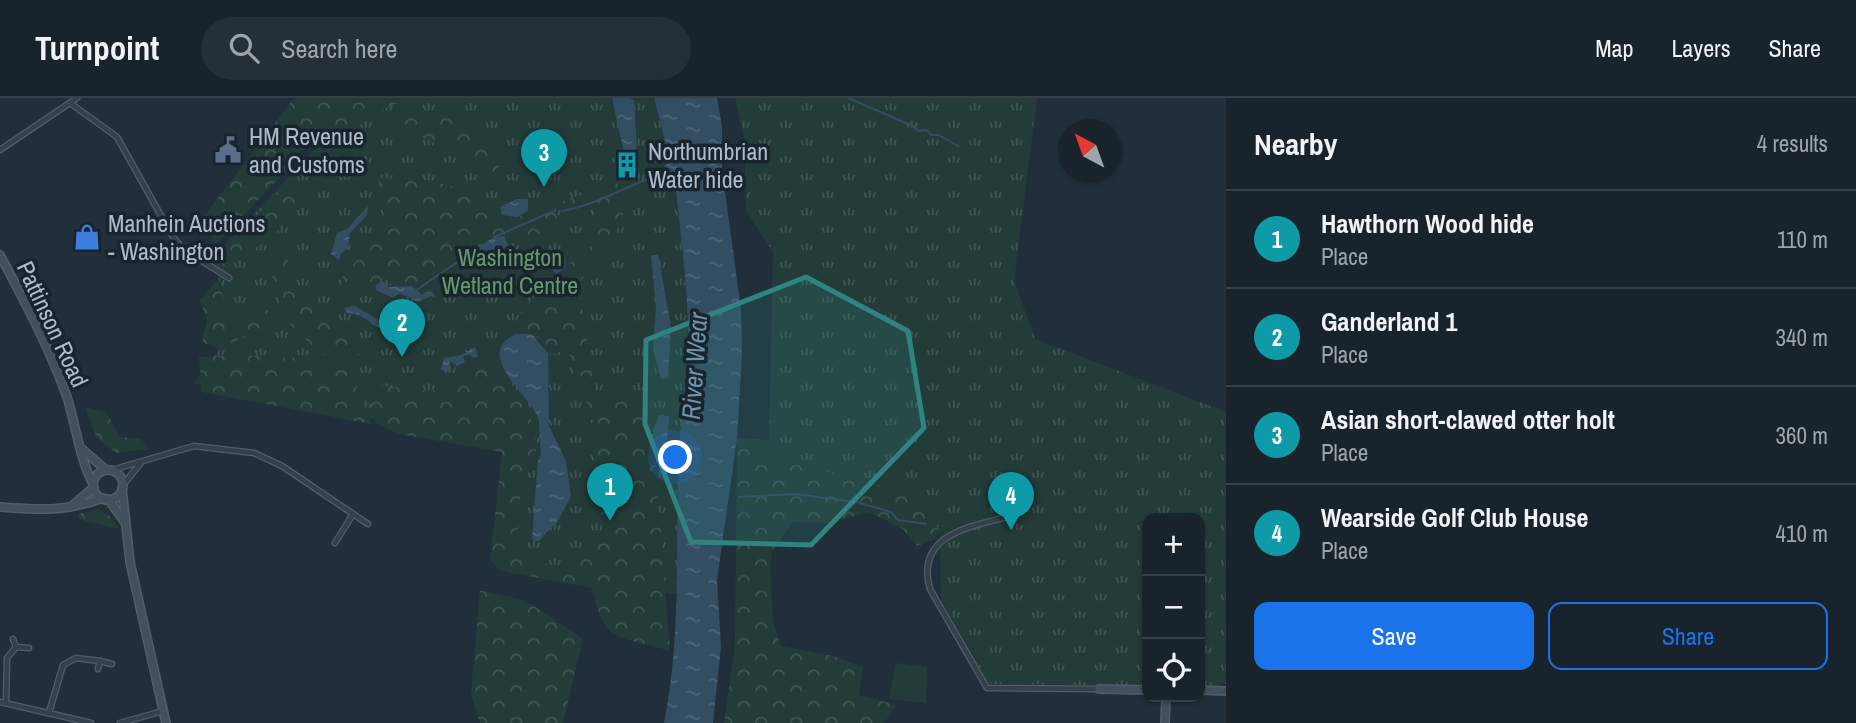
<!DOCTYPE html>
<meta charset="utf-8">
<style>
body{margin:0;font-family:"Archivo Narrow",sans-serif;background:#252f37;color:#f1f3f6}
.controls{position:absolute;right:21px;bottom:21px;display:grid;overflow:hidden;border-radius:14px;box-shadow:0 2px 5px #0004}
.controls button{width:63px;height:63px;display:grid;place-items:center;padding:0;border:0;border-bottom:2px solid #364047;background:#18232b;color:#f1f3f6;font:35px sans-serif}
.compass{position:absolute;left:1058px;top:21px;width:63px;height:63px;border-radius:50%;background:#18232b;box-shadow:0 2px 5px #0004;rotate:319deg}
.you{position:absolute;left:676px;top:360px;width:24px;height:24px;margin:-18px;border:5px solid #fff;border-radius:50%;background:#1a73e8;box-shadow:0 0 0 10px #1a73e833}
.badge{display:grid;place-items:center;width:46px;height:46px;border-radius:50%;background:#1a73e8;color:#fff;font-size:23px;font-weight:700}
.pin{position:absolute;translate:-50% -58px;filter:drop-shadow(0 2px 4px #0008)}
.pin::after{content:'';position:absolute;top:37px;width:24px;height:21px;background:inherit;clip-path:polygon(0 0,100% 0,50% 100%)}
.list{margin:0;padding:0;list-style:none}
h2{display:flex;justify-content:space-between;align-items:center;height:91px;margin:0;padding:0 28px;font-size:30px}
h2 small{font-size:23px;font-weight:400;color:#9fa4a9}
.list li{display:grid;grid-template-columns:46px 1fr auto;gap:21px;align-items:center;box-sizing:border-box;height:98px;padding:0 28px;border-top:2px solid #364047}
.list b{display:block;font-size:26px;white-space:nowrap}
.list p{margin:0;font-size:23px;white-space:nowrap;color:#9fa4a9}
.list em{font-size:23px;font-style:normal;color:#9fa4a9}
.actions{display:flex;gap:14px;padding:21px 28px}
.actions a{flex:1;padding:16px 0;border:2px solid #1a73e8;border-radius:14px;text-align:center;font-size:24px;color:#1a73e8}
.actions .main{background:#1a73e8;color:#fff}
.icon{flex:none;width:38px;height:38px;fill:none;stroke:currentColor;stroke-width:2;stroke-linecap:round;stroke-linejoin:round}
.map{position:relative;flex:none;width:1226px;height:625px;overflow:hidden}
header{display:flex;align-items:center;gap:42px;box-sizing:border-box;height:98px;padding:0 35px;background:#18232b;border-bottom:2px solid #364047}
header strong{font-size:33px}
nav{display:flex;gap:38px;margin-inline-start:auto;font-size:24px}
.search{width:490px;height:63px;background:#252f37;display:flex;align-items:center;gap:18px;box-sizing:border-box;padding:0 24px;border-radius:38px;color:#9fa4a9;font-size:26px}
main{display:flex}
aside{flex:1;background:#18232b}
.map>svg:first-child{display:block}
.grass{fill:url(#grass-tufts)}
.forest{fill:url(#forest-crowns)}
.pitch{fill:#233c3a}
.water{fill:url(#water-ripples)}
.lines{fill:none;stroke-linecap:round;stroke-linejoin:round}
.stream{stroke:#334e62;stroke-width:2}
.street-casing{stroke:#515e67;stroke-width:7}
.secondary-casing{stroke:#515e67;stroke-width:10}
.street{stroke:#34404a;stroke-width:4.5}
.secondary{stroke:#42505d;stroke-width:7}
.marked{fill:#2f8480;fill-opacity:0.2;stroke:#2f8480;stroke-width:5;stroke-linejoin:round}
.labels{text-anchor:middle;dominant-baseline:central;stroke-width:7;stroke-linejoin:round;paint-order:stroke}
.poi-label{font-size:24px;fill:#aebbc6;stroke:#19252e;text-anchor:start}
.park-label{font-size:24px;fill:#659868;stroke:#19252e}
.street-label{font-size:24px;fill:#aebbc6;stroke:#19252e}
.water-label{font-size:26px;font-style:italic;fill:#6e92ab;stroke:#19252e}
</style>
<header>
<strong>Turnpoint</strong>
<div class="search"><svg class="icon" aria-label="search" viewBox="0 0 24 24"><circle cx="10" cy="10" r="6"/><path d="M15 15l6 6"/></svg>Search here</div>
<nav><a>Map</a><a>Layers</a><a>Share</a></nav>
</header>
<main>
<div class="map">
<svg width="1226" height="625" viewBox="0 0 1226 625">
<defs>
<pattern id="grass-tufts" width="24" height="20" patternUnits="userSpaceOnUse" patternTransform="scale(1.75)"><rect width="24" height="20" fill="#233c3a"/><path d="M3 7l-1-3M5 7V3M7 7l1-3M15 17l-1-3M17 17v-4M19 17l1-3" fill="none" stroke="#405655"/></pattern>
<pattern id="forest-crowns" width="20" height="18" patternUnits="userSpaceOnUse" patternTransform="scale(1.75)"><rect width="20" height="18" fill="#233c3a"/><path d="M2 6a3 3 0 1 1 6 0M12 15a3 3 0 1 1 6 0" fill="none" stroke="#405655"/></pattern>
<pattern id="water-ripples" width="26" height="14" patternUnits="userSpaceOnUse" patternTransform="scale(1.75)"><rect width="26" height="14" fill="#334e62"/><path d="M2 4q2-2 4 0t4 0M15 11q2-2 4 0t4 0" fill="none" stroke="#4e6677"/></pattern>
</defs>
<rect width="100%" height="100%" fill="#202f39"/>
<g class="grass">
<polygon points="363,0 654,0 670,62 662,76 675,83 686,188 688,262 678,362 677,495 637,494 505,473 510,349 194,285 234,232 212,160"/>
<polygon points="735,0 1037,0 1014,182 1035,241 1226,314 1226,586 1200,587 1200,420 1147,420 1147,588 989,586 941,501 940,434 918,397 774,361 769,342 773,154 746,113 744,39"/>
</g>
<g class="forest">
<polygon points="294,0 407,0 378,14 350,34 313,37 285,74 214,148 204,118"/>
<polygon points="445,15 499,45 499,70 491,76 469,59 394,28 413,18 437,25"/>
<path d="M378,80C417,81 462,81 489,112L507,110L506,122L554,107L557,123C548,131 530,143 517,144C496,145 494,138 475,152L487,157L468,165L457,193L414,205L422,197L412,188L391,186L387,182L338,196L344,175L387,134Z"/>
<path d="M615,84L627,95C626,131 598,163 575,189L580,195L597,304L591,311L581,298L568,252L551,257L539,239L521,234L519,217L539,193L591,148L596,103L563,117L558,105Z"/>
<polygon points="288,86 303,100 273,139 224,169 214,159"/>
<path d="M288,141L300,142L287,165C292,175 298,190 306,198C328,221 353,239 378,257H321L277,213L279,205L268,162Z"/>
<polygon points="217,182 233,223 268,212 274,223 219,251 202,244 207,222 200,202"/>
<polygon points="239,257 294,260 349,268 371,326 202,294 199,259"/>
<path d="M494,266C524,299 532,309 536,355L523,362L517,443L526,458C535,457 538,463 547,466C567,474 596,457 603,439L592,324L624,294L650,293L670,553C618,537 605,547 592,490L500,473L490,462L502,354L399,336L376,325L364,286L433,293L478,270Z"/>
<polygon points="85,309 106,314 120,339 141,341 149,351 116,355 96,339"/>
<polygon points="737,340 769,342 775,361 918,397 940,434 932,442 917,448 903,431 869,414 829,425 793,424 772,453 770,467 773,524 781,548 833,558 863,569 859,597 897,607 884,625 724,625 735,546"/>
<polygon points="99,411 111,419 119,431 78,421 78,416"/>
<polygon points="480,492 525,502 583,541 563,625 480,625 471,596"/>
</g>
<polygon class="pitch" points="896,565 927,569 926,605 889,601"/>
<g class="water">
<polygon points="612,0 630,0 634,3 637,48 632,65 624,65 621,62 625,59"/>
<path d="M654,0H717L722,28V72L741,211L742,256L737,340L717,482L721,549L713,625H664C681,541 676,455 678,370C678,334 687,300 688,264C690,203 681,143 675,83L671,84L667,77H662L661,73L670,62Z"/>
<polygon points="517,101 528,101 528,113 517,119 502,117 500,109"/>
<polygon points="368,108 367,117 350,135 348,151 341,155 339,162 331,156 337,135 347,131"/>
<polygon points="504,138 508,147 504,151 474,159 470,150 482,147 494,139"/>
<polygon points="550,155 565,158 566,170 556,176 549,167 539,171 532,169"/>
<polygon points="651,157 658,157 671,228 668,280 661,281 653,251 656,210"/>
<polygon points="382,183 389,189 412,188 422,197 432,194 434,197 417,204 400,195 393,200 376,192 375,188"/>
<path d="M354,208L378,221L380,227L404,232C372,238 371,215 347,215L344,210Z"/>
<path d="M517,236H531L548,255L549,328L566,363L571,398L559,421L539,443H534L532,440L538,363C543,356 540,351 540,342C539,332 541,325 536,315C525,294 473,254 517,236Z"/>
<polygon points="475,249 478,259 474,260 469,256 463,258 465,264 457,268 450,263 449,273 441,272 444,260 461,257"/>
<polygon points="659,317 669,318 665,364 656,365 653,332"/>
</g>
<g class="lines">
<g class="stream">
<polyline points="848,0 913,28 918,33 927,32 931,37 939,37 958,48"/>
<path d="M563,113C598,106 629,87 663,75"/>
<polyline points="494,139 554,113"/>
<polyline points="415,193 472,154"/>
<polyline points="739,399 796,396 856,404 891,414 898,422 926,426"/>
</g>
<g class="street-casing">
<g id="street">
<polyline points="70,5 117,39 173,139 183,151 229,180"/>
<polyline points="0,52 77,0"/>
<polyline points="112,372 194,348 254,355 282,368 368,426"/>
<polyline points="123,387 140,366"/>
<path d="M1015,417C975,428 914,434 930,491L987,590L1099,591"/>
<polyline points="335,445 353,416"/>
<polyline points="13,541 16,549 29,550"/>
<polyline points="98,571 100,563 112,566"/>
<polyline points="0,604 91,625"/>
<polyline points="6,604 7,560 16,549"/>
<polyline points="49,615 63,567 76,560 100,563"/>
<polyline points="120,625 163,613"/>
</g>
</g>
<g class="secondary-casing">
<g id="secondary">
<path d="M0,157C25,204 49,249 67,299C76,327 79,359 93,386"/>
<polyline points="82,351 106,372"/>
<circle cx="108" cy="387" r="15"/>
<polyline points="122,390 130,464 166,625"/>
<polyline points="108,401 124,423"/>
<polyline points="72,408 94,389"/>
<path d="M0,409C39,412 65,414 103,400"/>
<polyline points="1099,591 1147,592"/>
<polyline points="1200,592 1226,593"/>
<polyline points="1165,625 1166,599"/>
</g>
</g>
<use href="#street" class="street"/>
<use href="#secondary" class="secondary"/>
</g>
<path class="marked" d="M806,179L908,233L924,330L811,447L691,444L645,326L646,242Z"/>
<defs>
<g id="civic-bare" transform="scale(2.1)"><path d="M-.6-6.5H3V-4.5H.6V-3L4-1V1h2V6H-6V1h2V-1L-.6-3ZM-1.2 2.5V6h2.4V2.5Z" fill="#5c6f8a" stroke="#19252e" stroke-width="2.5" paint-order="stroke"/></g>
<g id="building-bare" transform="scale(2.1)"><path d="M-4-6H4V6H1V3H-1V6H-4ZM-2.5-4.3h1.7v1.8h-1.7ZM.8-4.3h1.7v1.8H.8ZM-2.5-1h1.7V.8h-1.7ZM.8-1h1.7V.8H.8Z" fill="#0f9aa8" stroke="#19252e" stroke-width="2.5" paint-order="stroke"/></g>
<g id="shop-bare" transform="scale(2.1)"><path d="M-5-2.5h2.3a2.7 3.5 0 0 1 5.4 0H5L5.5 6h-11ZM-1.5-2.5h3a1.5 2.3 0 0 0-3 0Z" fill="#3f7fe0" stroke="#19252e" stroke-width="2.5" paint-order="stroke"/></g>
</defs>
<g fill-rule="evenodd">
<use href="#civic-bare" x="228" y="52"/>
<use href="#building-bare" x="627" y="67"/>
<use href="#shop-bare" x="87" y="139"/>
</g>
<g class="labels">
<g class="poi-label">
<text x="249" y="38">HM Revenue<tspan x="249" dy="28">and Customs</tspan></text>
<text x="648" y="53">Northumbrian<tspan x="648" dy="28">Water hide</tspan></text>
<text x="108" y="125">Manhein Auctions<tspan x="108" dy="28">- Washington</tspan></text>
</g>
<g class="park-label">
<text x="510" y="159">Washington<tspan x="510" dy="28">Wetland Centre</tspan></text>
</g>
<g class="street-label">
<text transform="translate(53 226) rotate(65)">Pattinson Road</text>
</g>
<g class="water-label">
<text transform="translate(694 268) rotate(-86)">River Wear</text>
</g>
</g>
</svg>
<div class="controls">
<button>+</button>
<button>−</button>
<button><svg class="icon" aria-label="locate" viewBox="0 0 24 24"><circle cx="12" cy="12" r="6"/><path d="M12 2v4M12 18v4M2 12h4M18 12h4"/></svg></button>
</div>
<svg class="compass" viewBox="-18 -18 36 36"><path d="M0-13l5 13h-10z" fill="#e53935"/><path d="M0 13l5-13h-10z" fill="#9fa4a9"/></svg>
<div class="you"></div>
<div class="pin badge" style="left:610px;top:423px;background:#0f9aa8">1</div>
<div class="pin badge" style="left:402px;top:259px;background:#0f9aa8">2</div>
<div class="pin badge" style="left:544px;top:89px;background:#0f9aa8">3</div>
<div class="pin badge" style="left:1011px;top:432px;background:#0f9aa8">4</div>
</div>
<aside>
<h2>Nearby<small>4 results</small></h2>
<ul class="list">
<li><span class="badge" style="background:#0f9aa8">1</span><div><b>Hawthorn Wood hide</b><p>Place</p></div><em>110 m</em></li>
<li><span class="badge" style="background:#0f9aa8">2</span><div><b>Ganderland 1</b><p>Place</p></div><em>340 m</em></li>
<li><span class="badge" style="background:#0f9aa8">3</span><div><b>Asian short-clawed otter holt</b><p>Place</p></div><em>360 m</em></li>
<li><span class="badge" style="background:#0f9aa8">4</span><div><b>Wearside Golf Club House</b><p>Place</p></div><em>410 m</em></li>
</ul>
<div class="actions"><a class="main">Save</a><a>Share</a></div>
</aside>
</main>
